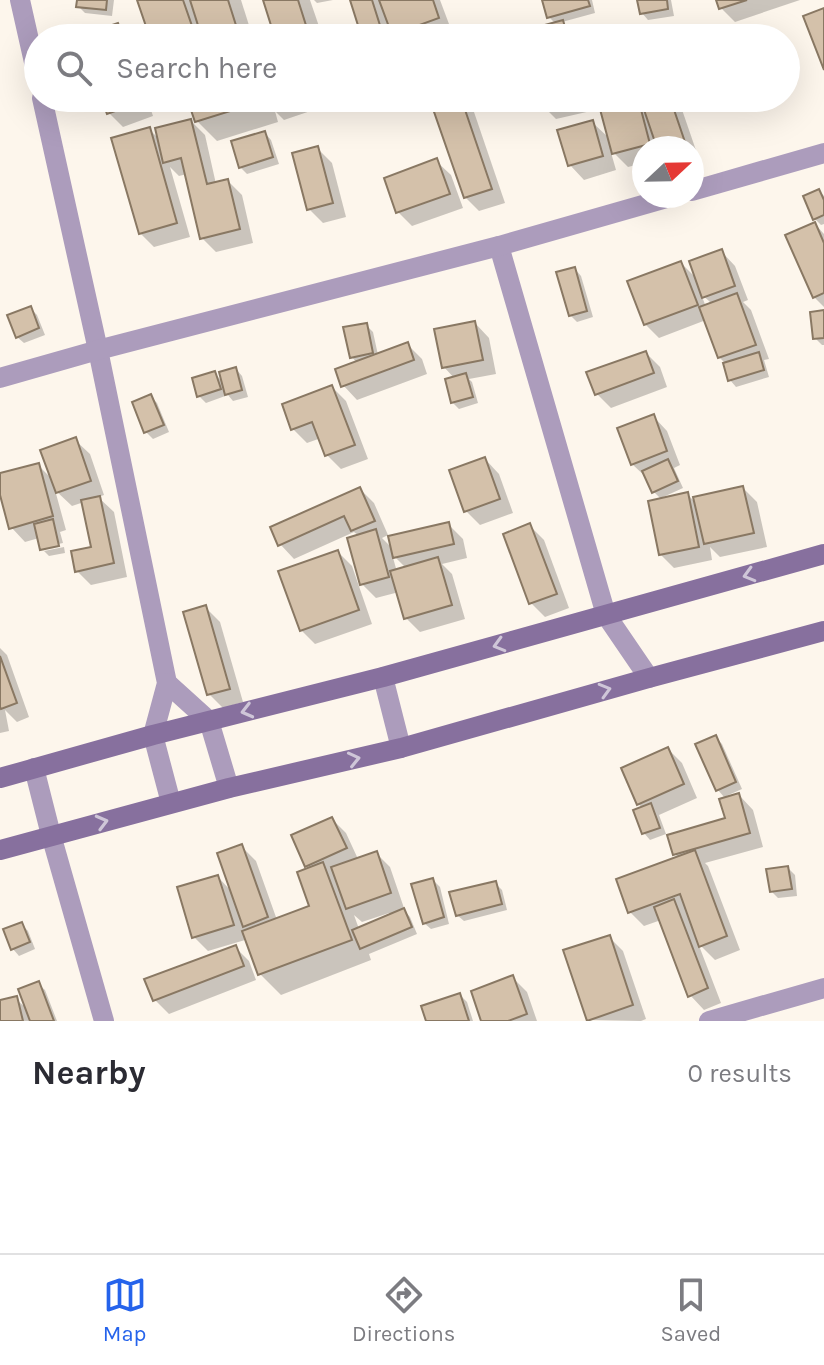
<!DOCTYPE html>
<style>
body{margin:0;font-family:Karla,sans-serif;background:#f2f2f3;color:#2b2b33}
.compass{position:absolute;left:632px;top:136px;width:72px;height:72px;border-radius:50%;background:#fff;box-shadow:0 8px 32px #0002;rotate:68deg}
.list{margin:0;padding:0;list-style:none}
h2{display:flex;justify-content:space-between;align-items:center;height:104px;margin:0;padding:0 32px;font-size:34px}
h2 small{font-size:26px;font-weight:400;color:#7c7c81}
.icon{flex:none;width:44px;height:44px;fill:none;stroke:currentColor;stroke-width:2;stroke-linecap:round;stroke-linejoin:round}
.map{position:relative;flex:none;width:824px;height:1021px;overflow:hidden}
.search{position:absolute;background:#fff;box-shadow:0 8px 32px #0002;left:24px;right:24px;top:24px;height:88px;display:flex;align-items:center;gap:20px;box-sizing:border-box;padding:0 28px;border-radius:44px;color:#7c7c81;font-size:30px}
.sheet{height:232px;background:#fff}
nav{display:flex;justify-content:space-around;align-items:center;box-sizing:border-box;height:112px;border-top:2px solid #e1e1e2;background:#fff;font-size:22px;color:#7c7c81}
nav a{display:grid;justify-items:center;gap:4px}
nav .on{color:#2563eb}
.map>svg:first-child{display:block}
.shadow{fill:#0003;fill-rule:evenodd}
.building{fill:#d4c1aa;stroke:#897863;stroke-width:2}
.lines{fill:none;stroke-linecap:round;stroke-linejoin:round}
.street{stroke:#ac9cbc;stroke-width:20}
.secondary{stroke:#87709e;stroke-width:20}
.oneway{stroke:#cfc6d8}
</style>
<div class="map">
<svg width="824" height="1021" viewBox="0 0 824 1021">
<rect width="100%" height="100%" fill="#fdf6ec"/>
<g class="shadow">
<polygon points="79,0 114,0 112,16 85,13 78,6"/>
<polygon points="139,0 241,0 253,38 152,38"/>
<polygon points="265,0 310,0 323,38 277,38"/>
<polygon points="314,0 333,0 317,3"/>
<polygon points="352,0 440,0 452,32 435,38 398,38 389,29 392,38 364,38"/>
<polygon points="545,0 592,0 595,13 562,22 577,38 511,38 556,24 549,17"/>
<polygon points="639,0 671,0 674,16 648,20 642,13"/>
<polygon points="718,0 800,0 735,22 721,8"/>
<polygon points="117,25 130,38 82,38"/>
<polygon points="104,98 147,98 153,116 123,127 109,113"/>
<polygon points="189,98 343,98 343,100 284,120 275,111 278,122 217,141 197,121"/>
<polygon points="460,98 474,112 505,203 479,211 465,197"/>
<polygon points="540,98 588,98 591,111 556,119 542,105"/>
<polygon points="599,98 678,98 700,162 692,164 692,148 644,148 644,163 628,167 610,149 616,170 584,180 570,165 592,122 611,140"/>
<polygon points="191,121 205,135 216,184 228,181 242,195 253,243 216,252 202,238 187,174 179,176 170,167 190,237 154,247 140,233 149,129 160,140"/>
<polygon points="265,133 271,140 279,164 247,174 240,167"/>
<polygon points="318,149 332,163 346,217 323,223 309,209"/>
<polygon points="436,161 451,175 463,208 412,226 398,212"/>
<polygon points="819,191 824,196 824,224 821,225 815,219"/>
<polygon points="815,224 824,234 824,307 814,297"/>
<path d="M721,251L735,266L748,300L743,302L751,310L769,359L764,360L769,377L736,387L730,380L724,362L719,357L706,320L659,338L645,324L681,263L698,280ZM701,294L709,301L712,305L706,307Z"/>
<polygon points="575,269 581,276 593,317 577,322 570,315"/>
<polygon points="30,308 37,315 45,335 24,343 17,337"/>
<polygon points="824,312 824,345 822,345 815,338"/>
<polygon points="475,323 489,338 496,374 469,379 472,382 478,403 459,409 452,402 455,379 444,367"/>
<polygon points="366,325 373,332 378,355 408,345 422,359 427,374 357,400 343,385 357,363 352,357"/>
<polygon points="646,353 660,367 667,387 611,408 597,394"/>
<polygon points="236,369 242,376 248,397 233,401 228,395 206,403 199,396 214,373 224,383"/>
<polygon points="332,387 346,401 368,459 341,469 327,455 321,438 307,443 293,429"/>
<polygon points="151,397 157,403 169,432 153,439 146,432"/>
<polygon points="653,416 667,431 680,465 674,468 683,488 661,498 688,495 697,504 743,488 757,502 767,547 720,557 710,547 712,560 674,568 660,554 662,500 654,492 648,479 632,464"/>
<polygon points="75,440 90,454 104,495 98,497 114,512 127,577 91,585 77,571 94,548 84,502 72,506 55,490 66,530 60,532 63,543 44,547 44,551 39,538 25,542 11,527 0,488 0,475 38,465 53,480"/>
<polygon points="485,459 499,474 513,513 480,525 466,511"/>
<path d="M360,489L374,503L388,535L382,538L393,549L449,525L463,539L467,558L442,564L452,574L465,619L420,632L406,618L399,592L376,598L362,584L359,536L354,532L294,559L280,544ZM392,554L407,569L397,572Z"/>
<polygon points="530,526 544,540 569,608 545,617 531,603"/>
<polygon points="64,547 65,553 49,556 44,551"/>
<polygon points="338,552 352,566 372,624 315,644 301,630"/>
<polygon points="206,608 220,622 243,702 223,708 209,694"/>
<polygon points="0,648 7,655 29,717 17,722 5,710 9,731 0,733"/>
<polygon points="715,737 722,744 742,789 724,797 718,790"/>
<polygon points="668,749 682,763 697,798 659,815 666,834 650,840 644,833 643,808 638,804"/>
<polygon points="739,795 753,810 763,847 705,863 708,866 740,950 715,960 698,943 721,1003 704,1010 690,995 661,920 644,926 630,912 679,858 675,854 727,819"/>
<path d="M332,819L346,833L358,859L376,853L390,867L404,908H402L410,917L417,934L369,954L371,960L281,995L260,974L245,940L208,951L194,937L218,877L232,892L242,847L256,861L277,920L312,907L310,869L307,865ZM389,913L390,916L359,929L354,915L362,922Z"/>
<polygon points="788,868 795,875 797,896 778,898 771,891"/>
<polygon points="433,880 440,887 449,924 431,929 424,923"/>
<polygon points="495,883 502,890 507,910 464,921 457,915"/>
<polygon points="21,924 28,931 35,949 19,956 13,949"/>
<polygon points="609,937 623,951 646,1019 641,1021 589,1020"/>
<polygon points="235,947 249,961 256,980 169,1014 155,1000"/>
<polygon points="513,978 527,992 537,1021 484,1021"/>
<polygon points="38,984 45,990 57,1021 0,1021 0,1002 16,999 28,1010"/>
<polygon points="460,995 467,1002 473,1021 428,1021"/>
</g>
<g class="building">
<polygon points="77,0 107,0 106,10 76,7"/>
<polygon points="137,0 183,0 192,26 157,38 150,38"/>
<polygon points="190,0 228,0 240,38 202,38"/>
<polygon points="263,0 298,0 310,38 275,38"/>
<polygon points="350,0 372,0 384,38 362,38"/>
<polygon points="379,0 433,0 439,18 392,35"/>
<polygon points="542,0 588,0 590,6 547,18"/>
<polygon points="637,0 667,0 668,9 640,14"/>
<polygon points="716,0 747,0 719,9"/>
<polygon points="824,8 824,70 803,16"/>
<polygon points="563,20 568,38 509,38 508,35"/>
<polygon points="118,23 124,38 80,38 79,36"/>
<polygon points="101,98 139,98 140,102 107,114"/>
<polygon points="187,98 258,98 259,102 195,122"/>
<polygon points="454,98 461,98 492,189 464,198 432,106"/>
<polygon points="538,98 576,98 540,106"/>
<polygon points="597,98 638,98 650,144 612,154"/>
<polygon points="640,98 670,98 687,148 657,148"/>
<polygon points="191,119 207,184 228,179 240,229 200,239 181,158 163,163 155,128"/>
<polygon points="593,120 603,156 568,166 557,130"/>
<polygon points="150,127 177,223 139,234 111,138"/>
<polygon points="265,131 273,157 239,168 231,141"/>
<polygon points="318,146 333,203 307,210 292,153"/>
<polygon points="437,158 450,194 396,213 384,178"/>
<polygon points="819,189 824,200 824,215 813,220 803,196"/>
<polygon points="815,222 824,243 824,293 813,298 785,235"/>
<polygon points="722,249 735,286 702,298 689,261"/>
<polygon points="681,261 698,305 644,325 627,281"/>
<polygon points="575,267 587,311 569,316 556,272"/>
<polygon points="737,293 756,345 718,358 699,307"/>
<polygon points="31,306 39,328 16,338 7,315"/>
<polygon points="824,310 824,338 813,339 810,312"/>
<polygon points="475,321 483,360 442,368 434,329"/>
<polygon points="367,323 373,353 350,358 343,327"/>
<polygon points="408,342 414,360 341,387 335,369"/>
<polygon points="646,351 654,373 595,395 586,372"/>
<polygon points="759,352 764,370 728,381 723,363"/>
<polygon points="236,367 242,390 225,395 219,372"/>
<polygon points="215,371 221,389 197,397 192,378"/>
<polygon points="466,373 473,397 451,403 445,379"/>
<polygon points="332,385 355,445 325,456 312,422 291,430 282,404"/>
<polygon points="151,394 164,425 144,433 132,402"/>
<polygon points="654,414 667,451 631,465 617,428"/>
<polygon points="76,437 91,481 56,493 40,450"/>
<polygon points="485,457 500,499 464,512 449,470"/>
<polygon points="668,459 678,481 652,493 642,471"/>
<polygon points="39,463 53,516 9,529 0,495 0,473"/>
<polygon points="743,486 754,533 704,544 693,497"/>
<polygon points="360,487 375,521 351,531 344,516 278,546 270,527"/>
<polygon points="688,492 699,547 659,555 648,501"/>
<polygon points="100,496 114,563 75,572 71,551 91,547 81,500"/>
<polygon points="53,519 59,546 40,550 34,524"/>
<polygon points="449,522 454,544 393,558 388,536"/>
<polygon points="530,523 557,594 529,604 503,534"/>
<polygon points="376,529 389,577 360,585 347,538"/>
<polygon points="338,550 359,610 300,631 278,571"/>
<polygon points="438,557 452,605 404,619 390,571"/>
<polygon points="206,605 230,689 207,695 183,612"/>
<polygon points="0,656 17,703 1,709 0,707"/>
<polygon points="716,735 736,782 716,791 695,744"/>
<polygon points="668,747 684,784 637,805 621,768"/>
<polygon points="739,793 750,833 673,855 667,835 725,818 719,799"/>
<polygon points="651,803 660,828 642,834 633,810"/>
<polygon points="332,817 347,848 305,867 291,835"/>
<polygon points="242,844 268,917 243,927 217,853"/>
<polygon points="695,850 727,936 699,947 680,894 628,913 616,879"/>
<polygon points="377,851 391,893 346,909 331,867"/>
<polygon points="323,862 352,940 258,975 242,931 309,906 297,872"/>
<polygon points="788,866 792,889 770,892 766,869"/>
<polygon points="218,875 234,925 192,938 177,887"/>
<polygon points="433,878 444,917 423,924 411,884"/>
<polygon points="496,881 502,904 456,916 449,892"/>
<polygon points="674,899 708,988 688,997 654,907"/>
<polygon points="404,908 412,927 360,949 352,930"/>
<polygon points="22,922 30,942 11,950 3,929"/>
<polygon points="610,935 633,1005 587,1021 563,950"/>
<polygon points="236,945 244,966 153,1001 144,979"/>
<polygon points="513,975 527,1014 508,1021 481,1021 471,991"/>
<polygon points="39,981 54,1021 30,1021 18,989"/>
<polygon points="460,993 469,1021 426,1021 421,1006"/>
<polygon points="17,996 23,1021 0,1021 0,1000"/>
</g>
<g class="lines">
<g class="street">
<polyline points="20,0 38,80"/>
<polyline points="42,98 98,350 167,683 153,735 171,803"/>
<polyline points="692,191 824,153"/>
<polyline points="499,246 606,615 649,678"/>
<polyline points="0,378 98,350 499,246 674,196"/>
<polyline points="383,677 401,748"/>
<polyline points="167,683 209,721 229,788"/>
<polyline points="34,768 51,835 104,1021"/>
<polyline points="709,1021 824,988"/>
</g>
<g class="secondary">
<polyline points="0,778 153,735 383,677 824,554"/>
<polyline points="0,850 229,788 401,748 649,678 824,631"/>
</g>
</g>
<defs><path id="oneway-chevron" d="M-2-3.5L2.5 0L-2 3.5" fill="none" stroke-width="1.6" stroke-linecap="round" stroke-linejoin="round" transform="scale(2)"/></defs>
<g class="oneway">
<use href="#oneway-chevron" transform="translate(749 575) rotate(164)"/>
<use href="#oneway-chevron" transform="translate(499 645) rotate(164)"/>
<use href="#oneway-chevron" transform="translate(605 690) rotate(-16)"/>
<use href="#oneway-chevron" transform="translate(247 711) rotate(166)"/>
<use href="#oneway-chevron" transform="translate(354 759) rotate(-13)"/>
<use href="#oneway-chevron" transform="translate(102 822) rotate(-15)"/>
</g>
</svg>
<svg class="compass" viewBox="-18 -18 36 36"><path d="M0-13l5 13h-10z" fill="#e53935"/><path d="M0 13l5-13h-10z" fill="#7c7c81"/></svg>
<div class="search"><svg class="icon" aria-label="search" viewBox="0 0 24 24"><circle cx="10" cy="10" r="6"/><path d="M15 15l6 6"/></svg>Search here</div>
</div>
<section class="sheet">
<h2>Nearby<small>0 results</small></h2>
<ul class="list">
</ul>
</section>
<nav>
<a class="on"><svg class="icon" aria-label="map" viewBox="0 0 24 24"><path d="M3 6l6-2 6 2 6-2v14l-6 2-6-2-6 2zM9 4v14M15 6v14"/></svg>Map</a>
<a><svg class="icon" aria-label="directions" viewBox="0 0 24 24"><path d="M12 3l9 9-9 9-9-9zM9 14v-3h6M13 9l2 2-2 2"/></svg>Directions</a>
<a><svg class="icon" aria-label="saved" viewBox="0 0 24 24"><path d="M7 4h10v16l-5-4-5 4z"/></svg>Saved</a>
</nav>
